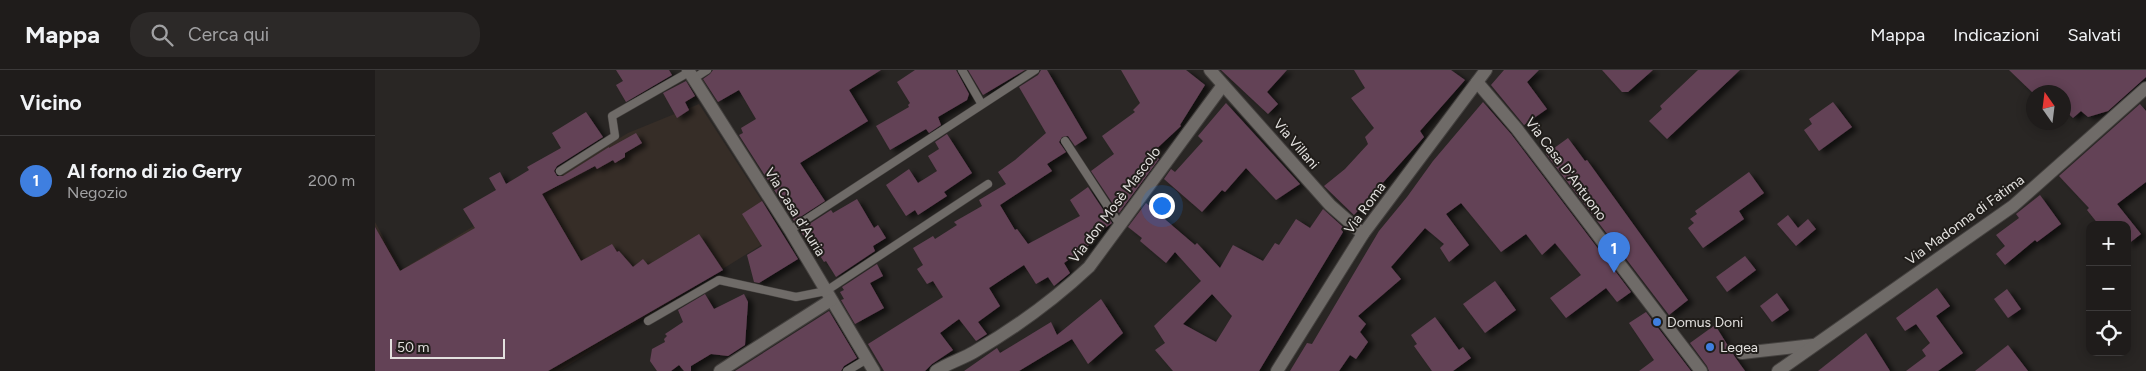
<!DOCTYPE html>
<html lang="it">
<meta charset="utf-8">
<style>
body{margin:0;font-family:Figtree,sans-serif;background:#2c2928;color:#f1f3f6}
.controls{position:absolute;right:15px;bottom:15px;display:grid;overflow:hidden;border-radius:10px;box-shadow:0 2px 12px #0003}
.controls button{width:45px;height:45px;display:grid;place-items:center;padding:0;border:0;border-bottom:1px solid #3c3a3a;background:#1f1c1b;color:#f1f3f6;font:25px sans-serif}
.compass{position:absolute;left:1651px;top:15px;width:45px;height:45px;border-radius:50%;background:#1f1c1b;box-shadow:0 2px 12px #0003;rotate:346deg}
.scale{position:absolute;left:15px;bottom:12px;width:115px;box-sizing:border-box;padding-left:5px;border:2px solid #e3e1df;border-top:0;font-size:14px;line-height:18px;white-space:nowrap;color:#e3e1df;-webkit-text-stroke:4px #201d1a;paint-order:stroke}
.you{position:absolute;left:786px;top:135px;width:18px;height:18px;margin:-12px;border:4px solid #fff;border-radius:50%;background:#1a73e8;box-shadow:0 0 0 8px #1a73e833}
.badge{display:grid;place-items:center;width:32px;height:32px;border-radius:50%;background:#0f766e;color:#fff;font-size:16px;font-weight:700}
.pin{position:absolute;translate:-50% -41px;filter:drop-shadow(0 1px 2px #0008)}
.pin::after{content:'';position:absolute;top:26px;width:18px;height:15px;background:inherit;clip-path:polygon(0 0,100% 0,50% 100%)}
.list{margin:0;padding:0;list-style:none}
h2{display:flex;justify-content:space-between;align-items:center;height:65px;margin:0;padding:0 20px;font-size:21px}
h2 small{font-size:16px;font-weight:400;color:#a1a1a3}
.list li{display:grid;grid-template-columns:32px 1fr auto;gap:15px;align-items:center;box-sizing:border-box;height:90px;padding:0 20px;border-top:1px solid #3c3a3a}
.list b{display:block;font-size:19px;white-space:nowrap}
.list p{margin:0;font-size:16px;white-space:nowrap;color:#a1a1a3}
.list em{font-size:16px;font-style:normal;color:#a1a1a3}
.icon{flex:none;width:28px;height:28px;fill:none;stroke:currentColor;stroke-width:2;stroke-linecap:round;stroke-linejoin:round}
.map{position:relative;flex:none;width:1771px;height:301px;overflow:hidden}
header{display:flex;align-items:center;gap:30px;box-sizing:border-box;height:70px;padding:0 25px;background:#1f1c1b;border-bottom:1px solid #3c3a3a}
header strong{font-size:24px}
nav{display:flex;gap:28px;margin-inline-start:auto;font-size:18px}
.search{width:350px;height:45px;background:#2c2928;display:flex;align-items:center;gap:12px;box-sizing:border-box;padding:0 18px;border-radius:20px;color:#a1a1a3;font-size:19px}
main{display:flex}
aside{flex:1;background:#1f1c1b}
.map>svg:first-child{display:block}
.built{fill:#362d27}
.building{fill:#644256;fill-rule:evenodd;filter:url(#shadow)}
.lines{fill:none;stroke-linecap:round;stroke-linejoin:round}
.lane-casing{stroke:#44413f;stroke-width:9}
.street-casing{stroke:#44413f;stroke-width:14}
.secondary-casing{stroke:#44413f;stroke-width:14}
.lane{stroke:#6f6b68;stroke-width:8}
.street{stroke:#6f6b68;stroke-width:12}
.secondary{stroke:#6f6b68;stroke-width:12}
.shop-dot{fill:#3f7fe0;stroke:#201d1a;stroke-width:2}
.labels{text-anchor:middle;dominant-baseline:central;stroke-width:4;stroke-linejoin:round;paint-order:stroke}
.street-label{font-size:14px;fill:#e3e1df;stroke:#201d1a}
.poi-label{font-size:14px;fill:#e3e1df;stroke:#201d1a;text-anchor:start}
</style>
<header>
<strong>Mappa</strong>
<div class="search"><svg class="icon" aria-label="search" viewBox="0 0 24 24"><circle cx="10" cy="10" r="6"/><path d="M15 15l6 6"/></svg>Cerca qui</div>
<nav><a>Mappa</a><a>Indicazioni</a><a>Salvati</a></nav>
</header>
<main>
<aside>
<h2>Vicino<small></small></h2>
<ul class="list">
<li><span class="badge" style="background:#3f7fe0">1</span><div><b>Al forno di zio Gerry</b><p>Negozio</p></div><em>200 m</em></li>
</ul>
</aside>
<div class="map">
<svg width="1771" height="301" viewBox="0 0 1771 301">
<defs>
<filter id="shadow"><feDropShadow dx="5.5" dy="3" stdDeviation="2.5" flood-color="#0009"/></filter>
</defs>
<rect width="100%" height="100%" fill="#292624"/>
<polygon class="built" points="324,34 407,162 184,301 0,301 0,152 26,200 253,63"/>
<g class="building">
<polygon points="241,0 294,0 297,5 251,32 241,15 248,11"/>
<polygon points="338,0 506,0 474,20 493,51 425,93 450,131 419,151 364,65 368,63 366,58 381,49 364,20 343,32 328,9 335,4"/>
<polygon points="540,0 581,0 594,24 592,30 563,47 566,55 554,63 551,59 515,80 501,56 534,37 533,35 535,33 522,12"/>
<polygon points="593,0 650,0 608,25"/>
<polygon points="666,0 672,0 712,68 700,76 693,66 687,67 684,72 691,82 672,94 677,101 625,135 640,160 642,159 653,174 705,146 695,130 713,117 737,153 715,169 717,173 689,193 695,203 679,216 673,207 661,214 649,195 614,218 625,236 603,252 612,264 601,271 584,249 565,263 578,280 557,294 550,301 509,301 493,274 568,227 558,211 552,214 542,199 548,195 538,178 558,166 560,169 582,155 579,152 607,136 604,130 631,114 623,102 640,90 671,63 644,17 663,5"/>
<polygon points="746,0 811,0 830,15 805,55 806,56 777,83 784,89 744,143 716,101 739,84 727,66 760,42 758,40 765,33"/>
<polygon points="846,0 912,0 892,22 903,34 893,44"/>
<polygon points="979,0 1076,0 1090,10 1045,61 1049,67 979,145 949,116 970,99 993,74 990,67 999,58 976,28 990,18"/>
<polygon points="1129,0 1164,0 1152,12 1172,39 1149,55 1116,15"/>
<polygon points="1227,0 1278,0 1253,22 1247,22"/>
<polygon points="1323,0 1365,0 1292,69 1274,51 1287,39 1285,36"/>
<polygon points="1634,0 1771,0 1771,7 1733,41 1713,47 1706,41 1698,48 1688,39 1688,22 1657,22"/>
<polygon points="311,11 320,26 310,32 314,40 302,48 288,23"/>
<polygon points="1108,32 1136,64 1256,222 1242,232 1231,218 1191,248 1175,228 1206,205 1180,173 1167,185 1151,164 1126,182 1086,133 1071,144 1094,175 1074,192 1065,178 1069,174 1050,158 1016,197 1026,209 983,246 991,254 985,262 993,272 981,289 975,285 964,301 915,301 932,273 937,274 1004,161 1032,127 1058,91"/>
<polygon points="1458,32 1477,57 1444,81 1429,60 1437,54 1434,49"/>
<polygon points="851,33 925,114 901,130 871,98 850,122 847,120 827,142 789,109 796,99 800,102 828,71 823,66"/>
<polygon points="1765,34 1771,41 1771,112 1742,134 1766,164 1752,175 1752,155 1724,155 1712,140 1714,138 1684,106"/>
<polygon points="211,42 228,67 182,96 179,101 182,106 188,106 234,77 234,78 261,63 267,73 250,83 250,87 240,93 238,90 222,99 220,96 167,124 206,191 237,174 242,182 244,181 258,197 268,189 273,195 324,164 348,200 173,301 0,301 0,157 25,201 100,158 88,139 121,120 114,108 125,102 131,114 154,100 152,97 186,78 177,63"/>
<polygon points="572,64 597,103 569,122 572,126 543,145 540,140 531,146 511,115 534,99 543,113 562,101 553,86 564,79 560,72"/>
<polygon points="1193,68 1210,91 1212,90 1313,230 1294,245 1171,84"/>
<polygon points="1374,102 1389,123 1364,141 1369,149 1328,178 1313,158 1319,153 1315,149 1322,144 1320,141"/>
<polygon points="1665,125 1686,154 1662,172 1660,170 1630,195 1621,184 1630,176 1621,165 1644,148 1641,144"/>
<polygon points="482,129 499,158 503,155 511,168 498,176 500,181 461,207 451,191 449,192 440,178 437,180 425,160 456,140 458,143"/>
<polygon points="387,131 423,189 384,213 379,212 372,185 387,176 367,144"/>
<path d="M771,133L820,175L822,173L845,198L858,175L888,191L900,173L904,175L921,149L935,158L948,139L968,157L966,159L968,162L884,301H798L780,280L790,273L779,256L826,211L800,182L791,193L765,171L767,168L753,157ZM837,224L857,246L841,272L808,254Z"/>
<polygon points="1413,145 1423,158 1433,149 1441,159 1421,176 1402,154"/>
<polygon points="1370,186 1381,200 1352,222 1341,207"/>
<polygon points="502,194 508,206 495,213 509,238 480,254 466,230 469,229 465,222 469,220 467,217"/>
<polygon points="1120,211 1141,240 1110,263 1088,234"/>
<polygon points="1562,218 1575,236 1561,246 1588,283 1563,301 1531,301 1551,286 1547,280 1555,273 1541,254 1530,261 1521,248"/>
<polygon points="1632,219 1646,239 1633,248 1619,229"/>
<polygon points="1402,223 1414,240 1397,252 1385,236"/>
<polygon points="330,224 339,239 369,224 373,232 370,275 353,286 336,284 316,296 316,301 309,301 304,295 296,301 282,301 275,291 277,279 290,272 289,269 292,266 290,264 308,252 303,240"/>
<polygon points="726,229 748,263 713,294 697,269 644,301 589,301 622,278 625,283 676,252 682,265"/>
<polygon points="454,241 482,288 469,296 466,301 360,301"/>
<polygon points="1271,242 1316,301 1264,301 1279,290 1254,253"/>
<polygon points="1060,247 1084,280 1088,277 1096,288 1078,301 1057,301 1039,276 1042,274 1036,265"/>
<polygon points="1340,255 1360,287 1370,301 1334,301 1332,296 1315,273"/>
<polygon points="1491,263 1515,301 1443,301"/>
<polygon points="1633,275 1653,301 1600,301"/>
</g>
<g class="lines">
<g class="lane-casing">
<g id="lane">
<polyline points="587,0 606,33"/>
<polyline points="318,9 332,0"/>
<polyline points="690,71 745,155"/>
<polyline points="185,101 240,66 237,46 314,2"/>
<polyline points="415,160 660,0"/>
<polyline points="273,251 344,210 421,227 451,221 613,114"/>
<polyline points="472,301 492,289"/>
</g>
</g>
<g class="street-casing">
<g id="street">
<polyline points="313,0 415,160 499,301"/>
<polyline points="835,0 955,135 988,164"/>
<polyline points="1102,12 1142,59 1326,301"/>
<polyline points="1367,283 1438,275"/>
<polyline points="345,301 456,230"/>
<path d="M561,301C573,293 587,289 599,282C640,258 680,229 714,197L848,15"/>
<polyline points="1403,301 1638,136 1771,18"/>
</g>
</g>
<g class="secondary-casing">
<polyline id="secondary" points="902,301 988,164 1111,0"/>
</g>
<use href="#lane" class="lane"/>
<use href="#street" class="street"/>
<use href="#secondary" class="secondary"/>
</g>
<g class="shop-dot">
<circle cx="1282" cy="252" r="5"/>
<circle cx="1335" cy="277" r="5"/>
</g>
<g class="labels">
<g class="street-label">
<text transform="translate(921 74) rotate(49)">Via Villani</text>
<text transform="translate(1191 99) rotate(53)">Via Casa D'Antuono</text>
<text transform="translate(740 135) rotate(-53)">Via don Mosè Mascolo</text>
<text transform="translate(990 138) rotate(-54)">Via Roma</text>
<text transform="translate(420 142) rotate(58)">Via Casa d'Auria</text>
<text transform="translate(1590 150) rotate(-36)">Via Madonna di Fatima</text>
</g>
<g class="poi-label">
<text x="1292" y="252">Domus Doni</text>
<text x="1345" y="277">Legea</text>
</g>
</g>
</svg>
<div class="controls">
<button>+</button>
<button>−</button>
<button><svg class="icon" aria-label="locate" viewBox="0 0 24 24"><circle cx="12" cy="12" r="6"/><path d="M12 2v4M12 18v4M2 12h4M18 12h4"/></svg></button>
</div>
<svg class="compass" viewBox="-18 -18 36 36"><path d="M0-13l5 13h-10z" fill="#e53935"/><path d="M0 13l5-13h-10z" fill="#a1a1a3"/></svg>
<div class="scale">50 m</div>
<div class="you"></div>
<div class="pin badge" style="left:1239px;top:203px;background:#3f7fe0">1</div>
</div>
</main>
